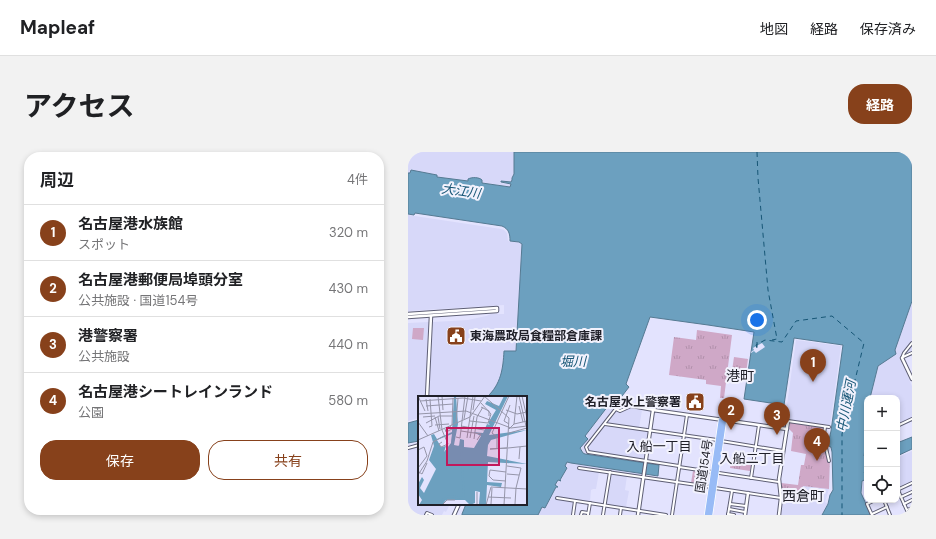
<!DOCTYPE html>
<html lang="ja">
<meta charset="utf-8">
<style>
body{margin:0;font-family:"DM Sans","Noto Sans JP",sans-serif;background:#f2f2f2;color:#202124}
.controls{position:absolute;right:12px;bottom:12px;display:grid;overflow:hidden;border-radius:8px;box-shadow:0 2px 6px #0003}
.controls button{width:36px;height:36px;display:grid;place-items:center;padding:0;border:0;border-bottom:1px solid #e0e0e0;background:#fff;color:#202124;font:20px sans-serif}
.you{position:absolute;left:349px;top:168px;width:14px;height:14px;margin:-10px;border:3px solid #fff;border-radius:50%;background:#1a73e8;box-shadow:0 0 0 6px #1a73e833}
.badge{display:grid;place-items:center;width:26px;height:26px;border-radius:50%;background:#87411b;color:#fff;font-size:13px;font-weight:700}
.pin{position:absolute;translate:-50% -33px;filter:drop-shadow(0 1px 2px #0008)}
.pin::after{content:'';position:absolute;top:21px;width:14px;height:12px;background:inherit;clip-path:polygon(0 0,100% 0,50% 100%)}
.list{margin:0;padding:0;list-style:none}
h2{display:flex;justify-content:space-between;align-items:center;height:52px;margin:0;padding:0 16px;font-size:17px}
h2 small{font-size:13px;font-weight:400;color:#757577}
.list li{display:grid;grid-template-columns:26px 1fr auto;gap:12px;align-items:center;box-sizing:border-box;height:56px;padding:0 16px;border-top:1px solid #e0e0e0}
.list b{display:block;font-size:15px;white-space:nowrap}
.list p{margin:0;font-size:13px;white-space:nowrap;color:#757577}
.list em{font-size:13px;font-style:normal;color:#757577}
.actions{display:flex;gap:8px;padding:12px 16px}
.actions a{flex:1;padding:9px 0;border:1px solid #87411b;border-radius:16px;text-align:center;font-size:14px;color:#87411b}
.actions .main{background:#87411b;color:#fff}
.icon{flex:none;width:22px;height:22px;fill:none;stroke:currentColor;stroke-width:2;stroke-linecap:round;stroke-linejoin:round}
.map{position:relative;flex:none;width:504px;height:363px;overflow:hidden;border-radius:16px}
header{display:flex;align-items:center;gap:24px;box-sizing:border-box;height:56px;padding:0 20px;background:#fff;border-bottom:1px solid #e0e0e0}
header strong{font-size:19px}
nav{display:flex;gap:22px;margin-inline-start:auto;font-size:14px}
.intro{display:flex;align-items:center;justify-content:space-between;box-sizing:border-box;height:96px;padding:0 24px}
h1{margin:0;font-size:28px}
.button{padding:10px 18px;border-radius:16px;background:#87411b;color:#fff;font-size:14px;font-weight:700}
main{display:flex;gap:24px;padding:0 24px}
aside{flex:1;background:#fff;border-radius:16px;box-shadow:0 2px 6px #0003}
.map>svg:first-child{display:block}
.built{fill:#d7d8f9}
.grass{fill:#cfa8c7}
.park{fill:url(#park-tufts)}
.water{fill:#6ca0bf;stroke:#557a92}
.pier{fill:#e3e3fe}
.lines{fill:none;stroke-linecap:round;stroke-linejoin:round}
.ferry{stroke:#175676;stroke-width:1;stroke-dasharray:5 4;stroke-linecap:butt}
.minor-casing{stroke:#5d5e74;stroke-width:4}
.tertiary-casing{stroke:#5d5e74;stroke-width:4.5}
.trunk-casing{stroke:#fff;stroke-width:6}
.minor{stroke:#fff;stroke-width:2}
.tertiary{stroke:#fff;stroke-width:2.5}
.trunk{stroke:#98bbf6;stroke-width:4.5}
.labels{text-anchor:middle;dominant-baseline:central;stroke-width:4;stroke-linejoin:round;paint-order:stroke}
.poi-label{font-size:12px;font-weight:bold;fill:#202029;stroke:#f2f2fd;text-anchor:start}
.street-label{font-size:12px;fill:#202029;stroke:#f2f2fd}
.water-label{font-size:13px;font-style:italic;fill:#175676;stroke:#f2f2fd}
.neighbourhood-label{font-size:13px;fill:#202029;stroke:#f2f2fd}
.quarter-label{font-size:14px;fill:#202029;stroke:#f2f2fd}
.inset-river{fill:none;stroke:#6ca0bf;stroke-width:2}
.inset-road{fill:none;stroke:#9595a9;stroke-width:1}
.view{fill:#c2185b;fill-opacity:0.15;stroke:#c2185b;stroke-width:2}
.inset-edge{fill:none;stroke:#202029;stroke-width:2}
</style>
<header>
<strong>Mapleaf</strong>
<nav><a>地図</a><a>経路</a><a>保存済み</a></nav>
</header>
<div class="intro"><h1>アクセス</h1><a class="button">経路</a></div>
<main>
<aside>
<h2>周辺<small>4件</small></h2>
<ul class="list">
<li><span class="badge">1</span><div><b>名古屋港水族館</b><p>スポット</p></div><em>320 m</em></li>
<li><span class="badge">2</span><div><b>名古屋港郵便局埠頭分室</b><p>公共施設 · 国道154号</p></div><em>430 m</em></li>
<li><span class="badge">3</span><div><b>港警察署</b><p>公共施設</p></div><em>440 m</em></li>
<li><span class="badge">4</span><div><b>名古屋港シートレインランド</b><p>公園</p></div><em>580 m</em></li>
</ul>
<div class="actions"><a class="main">保存</a><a>共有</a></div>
</aside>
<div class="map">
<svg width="504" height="363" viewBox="0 0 504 363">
<defs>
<pattern id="park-tufts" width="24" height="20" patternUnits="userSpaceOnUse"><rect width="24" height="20" fill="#cfa8c7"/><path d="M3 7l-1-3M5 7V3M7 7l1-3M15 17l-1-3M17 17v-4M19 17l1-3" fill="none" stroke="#b190ab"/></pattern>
</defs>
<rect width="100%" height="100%" fill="#e3e3fe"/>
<g class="built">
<polygon points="0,0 106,0 106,22 104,26 104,30 93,30 93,31 103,32 103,35 73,31 60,27 60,29 28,25 29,23 3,19 2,21 0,21"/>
<polygon points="0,63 93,77 96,78 99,81 100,89 111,90 113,91 114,92 108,200 95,212 95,217 90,232 79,245 21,245 25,170 60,168 78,164 83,162 96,162 96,153 0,159"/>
<polygon points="504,149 504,199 491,205 504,234 504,266 489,272 489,246 462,246 470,214 486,199"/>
<polygon points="21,170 17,245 11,245 11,266 0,269 0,171"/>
<polygon points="388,188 433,194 422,273 377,267"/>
<polygon points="200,254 206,258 176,296 177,298 179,300 181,301 236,309 236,311 177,302 173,297 172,296 179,287 177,284"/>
<polygon points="221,256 234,258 231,276 200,271 208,259 213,260"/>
<polygon points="198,273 241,280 237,308 182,300 181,297 182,292"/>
<polygon points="11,294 11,352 42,352 38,360 36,359 34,363 26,363 19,360 17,363 0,363 0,297"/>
<polygon points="504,299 504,330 489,337 489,306"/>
<polygon points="159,309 163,311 234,322 234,323 233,324 171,315 171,317 191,320 188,337 185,337 183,338 182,350 149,345 149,347 167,350 165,363 130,363 135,355 137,356 148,334 147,333 150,328 152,328 159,316 157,315"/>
<polygon points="459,319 459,348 464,348 457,351 453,341 456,320"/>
<polygon points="203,322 219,324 217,338 221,339 218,355 198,352"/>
<polygon points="395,334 421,337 417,350 420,352 414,363 373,363 376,346 390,348"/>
</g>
<polygon class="grass" points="5,176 16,176 15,188 4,187"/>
<g class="park">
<polygon points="289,178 324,183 316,246 312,246 313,234 298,232 298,228 261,223 266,185 288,188"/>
<polygon points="326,205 340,207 337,228 323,226"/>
<polygon points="382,270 416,275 414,288 420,304 422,304 421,337 395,334 390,348 376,346 373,331 390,333 393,313 396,313 398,302 383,299 385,281 381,277"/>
<polygon points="324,307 344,310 342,319 322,316"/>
<polygon points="285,319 300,321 298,334 283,331"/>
</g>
<g class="water">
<path d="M106,0H504V149L487,198L488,202L470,214L462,246H459V282L456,304L458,305H459V319L456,320L459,327L454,329L453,341L463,363H414L420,352L422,343L425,338L424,300L423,295H422L420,292L423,279L435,193L386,186L376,253L336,247L346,180L300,173L242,165L218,232L221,235L204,257L200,254L177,284L180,287L172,296L175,301L177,302L251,313L250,324L163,311L159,310L157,314L159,316L152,328L153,329L150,328L147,333L150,335H148L137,356L134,355L130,363H54V362L58,352H118V245H79C93,232 95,217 96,199H108L114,92L111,90L102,89C102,82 101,77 94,74L7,61L6,63L0,62V21H2L3,18L29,23V25L60,29V27C64,25 71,25 74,28V31L102,35L103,32L93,30V29L103,30L104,28V26L106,22Z"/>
<polygon points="11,268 11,289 0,291 0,271"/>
<polygon points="504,285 504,297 489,304 489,291"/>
</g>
<polygon class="pier" points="354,191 357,195 348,201 346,199 343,201 343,200 346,198 345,196"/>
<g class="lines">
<g class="ferry">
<polyline points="349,0 350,26 360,138 369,187 364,188"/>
<polyline points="349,195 349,190 353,190"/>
<polyline points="349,196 348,193 357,188 374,190 388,169 424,164 456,191 434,282 434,363"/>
</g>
<g class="minor-casing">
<g id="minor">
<polyline points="495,205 504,201"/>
<polyline points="494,206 496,201 504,191"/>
<polyline points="214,249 178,295 180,300 271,314"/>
<polyline points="208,257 212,259 223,254 245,258"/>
<polyline points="380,269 421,275"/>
<polyline points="197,272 309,288"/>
<polyline points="489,274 504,267"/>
<polyline points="417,275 415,289 418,296 421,309"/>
<polyline points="313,289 375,299"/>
<polyline points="0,296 11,293"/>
<polyline points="271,315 371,330"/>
<polyline points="171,316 303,335"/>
<polyline points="343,326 351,273"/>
<polyline points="307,336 373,346"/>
<polyline points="489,336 501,363"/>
<polyline points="489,338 504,331"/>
<polyline points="493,345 504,340"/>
<polyline points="149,346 258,363"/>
<polyline points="476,348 482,363"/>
<polyline points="322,352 338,354"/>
<polyline points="496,352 504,348"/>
<polyline points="321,357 337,360"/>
<polyline points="499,358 504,356"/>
<polyline points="320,362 326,363"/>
<polyline points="464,362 479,355"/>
<polyline points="18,363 19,361 24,363"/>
<polyline points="165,363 167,349"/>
<polyline points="173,363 174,360 180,361"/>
<polyline points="180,363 182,351"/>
<polyline points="195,363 202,320"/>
<polyline points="212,363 213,356"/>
<polyline points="264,363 279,263"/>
<polyline points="320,363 324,339"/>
<polyline points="464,363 459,352 467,348"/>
</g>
</g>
<g class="tertiary-casing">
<g id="tertiary">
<polyline points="0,162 89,156 89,159 0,165"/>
<polyline points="494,206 504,227"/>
<polyline points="19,245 23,164"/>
<polyline points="46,363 51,352"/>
<polyline points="230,363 245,258 379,277"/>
<polyline points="337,363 340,341"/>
<polyline points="371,363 373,346 371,327 380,269"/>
</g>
</g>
<g class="trunk-casing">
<g id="trunk">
<polyline points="299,363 313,268"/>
<polyline points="302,363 316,268"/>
</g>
</g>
<use href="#minor" class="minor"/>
<use href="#tertiary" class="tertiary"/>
<use href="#trunk" class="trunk"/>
</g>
<defs>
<g id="civic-square" transform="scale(1)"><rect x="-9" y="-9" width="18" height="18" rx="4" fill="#87411b" stroke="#f2f2fd"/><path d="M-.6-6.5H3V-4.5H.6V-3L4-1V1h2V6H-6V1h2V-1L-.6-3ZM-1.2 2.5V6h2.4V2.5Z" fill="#fff"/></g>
</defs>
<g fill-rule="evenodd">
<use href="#civic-square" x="48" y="184"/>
<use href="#civic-square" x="287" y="250"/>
</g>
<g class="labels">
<g class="poi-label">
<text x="62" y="184">東海農政局食糧部倉庫課</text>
<text x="273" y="250" text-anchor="end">名古屋水上警察署</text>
</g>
<g class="street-label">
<text transform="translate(296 314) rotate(-81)">国道154号</text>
</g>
<g class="water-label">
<text transform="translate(53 39) rotate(8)">大江川</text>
<text x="165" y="209">堀川</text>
<text transform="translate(438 254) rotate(-79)">中川運河</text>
</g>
<g class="neighbourhood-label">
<text x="251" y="294">入船一丁目</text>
<text x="344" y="306">入船二丁目</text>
</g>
<g class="quarter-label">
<text x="332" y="224">港町</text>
<text x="395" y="344">西倉町</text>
</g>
</g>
<g transform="translate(10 244)">
<rect width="109" height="109" fill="#e3e3fe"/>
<path d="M36,0H38L40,28L36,49L41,50L42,43L46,44V51L56,52L63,40L55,36L65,37L69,28L72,29L70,27L78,14L67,8L69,5L81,10L86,0H90L71,39L109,34L73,44L70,49L69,60L109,68L70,66L69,86L84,87L83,91L69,89L68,108H61L62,96L57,95V107L52,109L47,104H28L24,109H1L4,104L0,98V88L4,81L6,84L2,92L6,97L18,73L11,64L16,50L13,39L16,38L19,43L34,36ZM34,38L33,47L26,56L28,50L23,51L19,44Z" fill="#6ca0bf" fill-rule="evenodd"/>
<path class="inset-river" d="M36,30L34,50L37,52L43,50M17,109L31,100L46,102L43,50L45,49"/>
<path class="inset-road" d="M0,0L7,15M20,0L24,34M24,0L25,14M66,0L91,22L86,109M101,0L108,30M104,0L109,22M8,3L10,15M2,5L45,2L63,5M63,7L73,18M8,10L35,8M101,10L105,26M63,11L71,15V20M55,14L57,1M88,14L99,18L109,16M0,18L48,15L93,32L109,30M5,21L17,20M17,21L21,35M20,21L22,33M46,23L50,0M52,25L70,27L73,18M0,26L10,40M8,27L21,20H35M38,27L40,2M91,28L86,25L92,9M96,28L109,25M17,29L31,28M34,29L35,2M43,30L66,34M11,31L14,30L12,3M27,33L28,36L34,33L32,30M91,33L96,28L99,0M24,34L30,48M43,35L63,38L59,44M91,37L109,32M38,41L42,42L47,0M49,42L52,21L67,0M52,42L56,20M56,43L59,21L65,11M0,44L52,21L55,0M24,46L21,48L23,51L30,48M89,52L72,53L89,52M90,52L109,50M79,53V41L74,37L91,0M0,54L6,51L9,60L0,72M101,63L102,51M89,70L103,72L98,92L97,108M1,76L4,78L9,67M89,78L101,79M0,79L9,65L15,46L26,40M88,85L75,84L71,80L72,74L88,76M70,101L93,102M73,108L74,92M24,109L29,104H37M59,109V96M68,109L73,91L109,93"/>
<path class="view" d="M29,32H81V69H29Z"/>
<rect width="109" height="109" class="inset-edge"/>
</g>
</svg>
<div class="controls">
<button>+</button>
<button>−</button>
<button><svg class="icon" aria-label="locate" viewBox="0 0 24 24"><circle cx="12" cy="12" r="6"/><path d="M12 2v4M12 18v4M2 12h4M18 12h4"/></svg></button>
</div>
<div class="you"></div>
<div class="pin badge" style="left:405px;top:230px">1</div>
<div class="pin badge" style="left:323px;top:278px">2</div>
<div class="pin badge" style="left:369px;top:283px">3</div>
<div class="pin badge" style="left:409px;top:309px">4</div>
</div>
</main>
